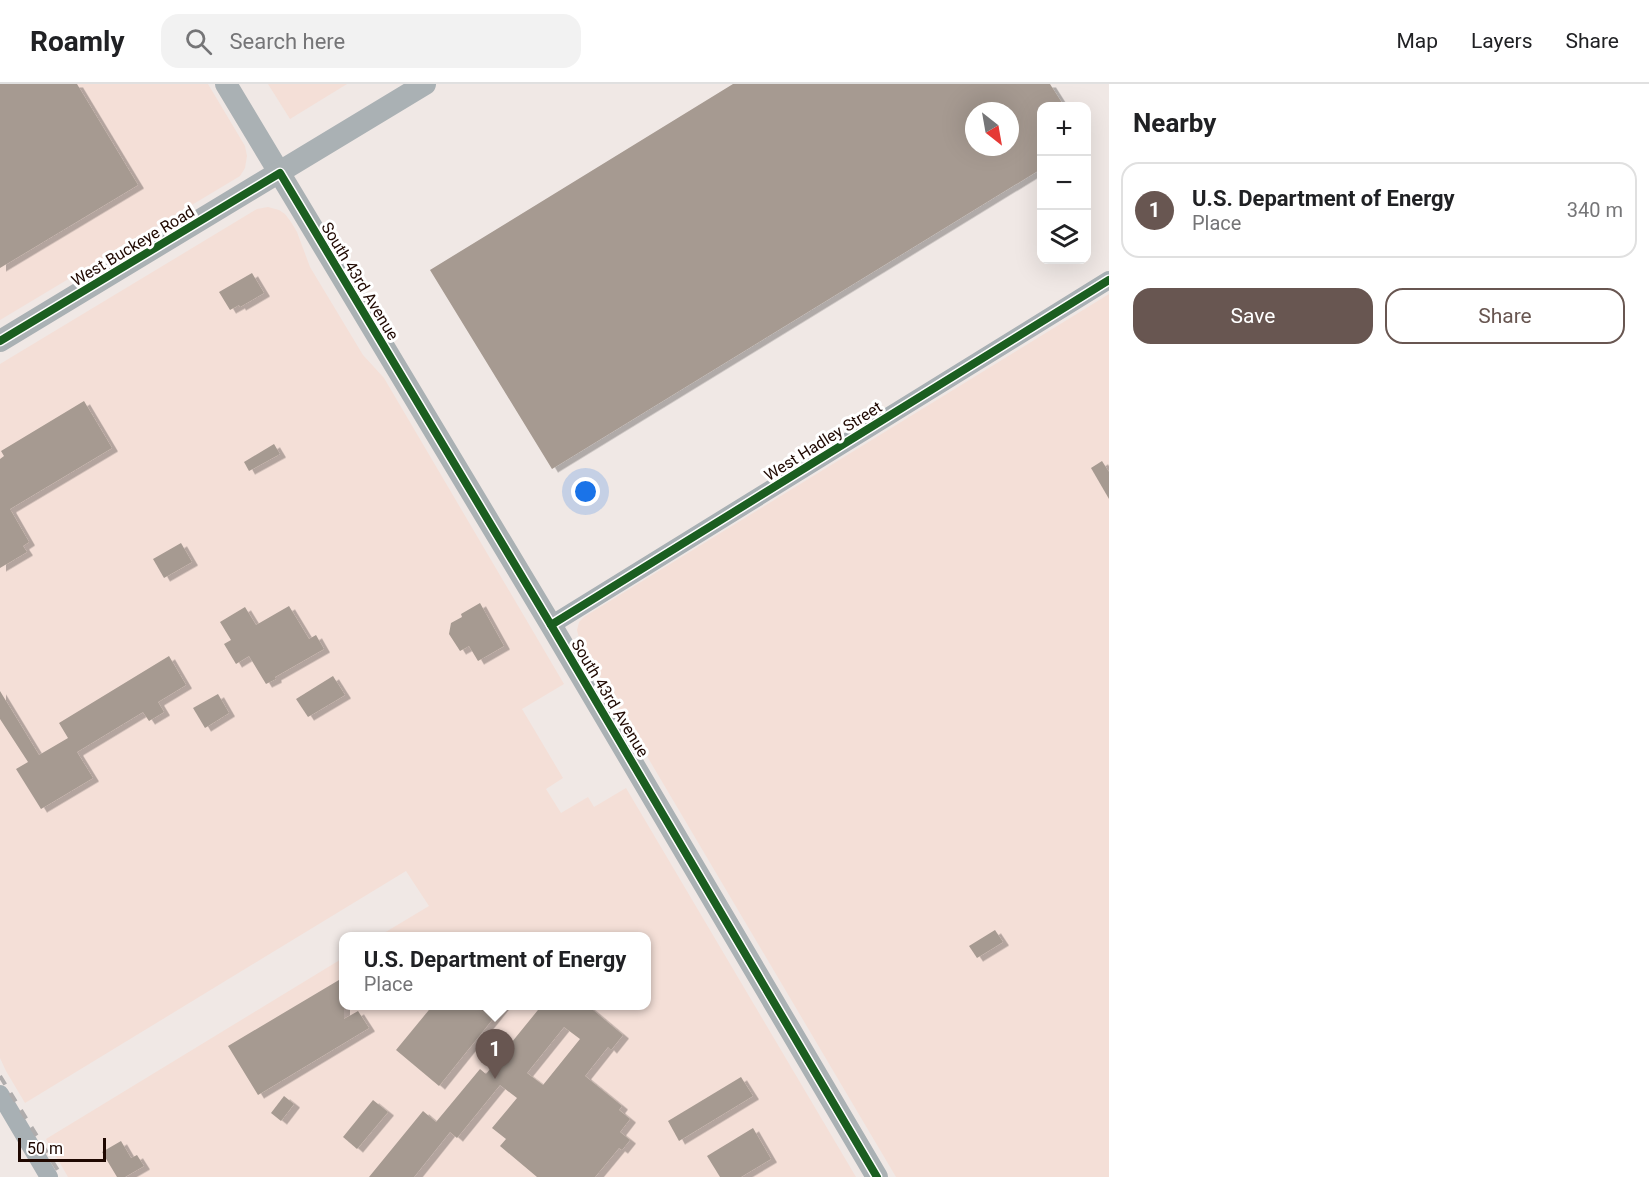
<!DOCTYPE html>
<meta charset="utf-8">
<style>
body{margin:0;font-family:Roboto,sans-serif;background:#f2f2f2;color:#202124}
.controls{position:absolute;right:18px;top:18px;display:grid;overflow:hidden;border-radius:12px;box-shadow:0 6px 24px #0002}
.controls button{width:54px;height:54px;display:grid;place-items:center;padding:0;border:0;border-bottom:2px solid #e0e0e0;background:#fff;color:#202124;font:30px sans-serif}
.compass{position:absolute;left:965px;top:18px;width:54px;height:54px;border-radius:50%;background:#fff;box-shadow:0 6px 24px #0002;rotate:149deg}
.scale{position:absolute;left:18px;bottom:15px;width:88px;box-sizing:border-box;padding-left:6px;border:3px solid #1f0801;border-top:0;font-size:16px;line-height:21px;white-space:nowrap;color:#1f0801;-webkit-text-stroke:4px #fff;paint-order:stroke}
.you{position:absolute;left:586px;top:408px;width:21px;height:21px;margin:-15px;border:4px solid #fff;border-radius:50%;background:#1a73e8;box-shadow:0 0 0 9px #1a73e833}
.badge{display:grid;place-items:center;width:39px;height:39px;border-radius:50%;background:#685651;color:#fff;font-size:20px;font-weight:700}
.pin{position:absolute;translate:-50% -50px;filter:drop-shadow(0 2px 3px #0008)}
.pin::after{content:'';position:absolute;top:32px;width:21px;height:18px;background:inherit;clip-path:polygon(0 0,100% 0,50% 100%)}
.popup{position:absolute;left:339px;top:848px;width:312px;height:78px;box-sizing:border-box;display:grid;place-content:center;border-radius:12px;background:#fff;filter:drop-shadow(0 2px 4px #0005);font-size:20px;white-space:nowrap;color:#757577}
.popup b{font-size:22px;color:#202124}
.popup::after{content:'';position:absolute;left:50%;top:100%;margin-left:-12px;border:12px solid transparent;border-top-color:#fff}
.list{margin:0;padding:0;list-style:none}
h2{display:flex;justify-content:space-between;align-items:center;height:78px;margin:0;padding:0 24px;font-size:26px}
h2 small{font-size:20px;font-weight:400;color:#757577}
.list li{display:grid;grid-template-columns:39px 1fr auto;gap:18px;align-items:center;box-sizing:border-box;height:96px;margin:0 12px 12px;padding:0 12px;border:2px solid #e0e0e0;border-radius:18px}
.list b{display:block;font-size:22px;white-space:nowrap}
.list p{margin:0;font-size:20px;white-space:nowrap;color:#757577}
.list em{font-size:20px;font-style:normal;color:#757577}
.actions{display:flex;gap:12px;padding:18px 24px}
.actions a{flex:1;padding:14px 0;border:2px solid #685651;border-radius:18px;text-align:center;font-size:21px;color:#685651}
.actions .main{background:#685651;color:#fff}
.icon{flex:none;width:33px;height:33px;fill:none;stroke:currentColor;stroke-width:2;stroke-linecap:round;stroke-linejoin:round}
.map{position:relative;flex:none;width:1109px;height:1093px;overflow:hidden}
header{display:flex;align-items:center;gap:36px;box-sizing:border-box;height:84px;padding:0 30px;background:#fff;border-bottom:2px solid #e0e0e0}
header strong{font-size:28px}
nav{display:flex;gap:33px;margin-inline-start:auto;font-size:21px}
.search{width:420px;height:54px;background:#f2f2f2;display:flex;align-items:center;gap:15px;box-sizing:border-box;padding:0 21px;border-radius:18px;color:#757577;font-size:22px}
main{display:flex}
aside{flex:1;background:#fff}
.map>svg:first-child{display:block}
.built{fill:#f4dfd7}
.building{fill:#a69a91;fill-rule:evenodd;filter:url(#shadow)}
.lines{fill:none;stroke-linecap:round;stroke-linejoin:round}
.minor{stroke:#a8b0b4;stroke-width:18}
.major{stroke:#aab1b4;stroke-width:22}
.rail{stroke:#afacac;stroke-width:4;stroke-dasharray:10 10;stroke-linecap:butt}
.cycleway-casing{stroke:#fff;stroke-width:11}
.cycleway{stroke:#1b5e20;stroke-width:8}
.labels{text-anchor:middle;dominant-baseline:central;stroke-width:6;stroke-linejoin:round;paint-order:stroke}
.street-label{font-size:16px;fill:#1f0801;stroke:#fff}
</style>
<header>
<strong>Roamly</strong>
<div class="search"><svg class="icon" aria-label="search" viewBox="0 0 24 24"><circle cx="10" cy="10" r="6"/><path d="M15 15l6 6"/></svg>Search here</div>
<nav><a>Map</a><a>Layers</a><a>Share</a></nav>
</header>
<main>
<div class="map">
<svg width="1109" height="1093" viewBox="0 0 1109 1093">
<defs>
<filter id="shadow"><feDropShadow dx="6" dy="3.5" stdDeviation="0" flood-color="#0004"/></filter>
</defs>
<rect width="100%" height="100%" fill="#f0e8e5"/>
<g class="built">
<polygon points="0,0 208,0 245,62 247,72 245,84 240,92 0,236"/>
<polygon points="268,0 347,0 290,35"/>
<polygon points="268,123 279,126 285,130 291,138 297,148 310,183 363,271 384,294 564,600 522,625 563,694 546,705 561,729 588,713 594,723 626,704 856,1093 68,1093 46,1055 343,874 344,922 646,922 646,852 379,852 429,822 406,787 25,1019 6,987 0,974 0,280 257,125"/>
<polygon points="1109,210 1109,1093 896,1093 580,559 577,546 579,538 584,533"/>
</g>
<g class="building">
<polygon points="0,0 77,0 138,101 0,184"/>
<path d="M733,0H1050L1064,22H1041V85L552,385L430,186ZM974,27H1010V63H974Z"/>
<polygon points="252,189 264,209 240,223 239,221 230,226 219,208"/>
<polygon points="84,317 112,364 10,425 29,458 23,462 27,468 0,484 0,375 4,372 1,367"/>
<polygon points="274,360 280,370 249,387 244,378"/>
<polygon points="1102,377 1109,388 1109,415 1091,384"/>
<polygon points="181,459 192,478 164,494 153,475"/>
<polygon points="480,519 504,562 478,577 469,562 460,567 449,550 451,539 462,533 461,530"/>
<polygon points="289,522 309,555 316,551 324,565 275,593 276,595 266,600 249,572 236,580 224,560 231,556 220,538 245,523 256,541"/>
<polygon points="169,572 186,601 158,618 164,628 149,637 143,628 77,668 93,694 41,725 16,685 28,678 0,635 0,607 39,671 68,654 59,639"/>
<polygon points="333,592 345,611 308,633 296,615"/>
<polygon points="218,610 229,629 205,644 193,624"/>
<polygon points="995,846 1003,858 977,874 969,862"/>
<polygon points="344,893 344,935 358,927 369,944 258,1011 228,962"/>
<polygon points="433,921 504,921 439,1002 396,966"/>
<path d="M542,921H587L623,951L611,966L608,963L585,992L622,1022L619,1026L630,1035L620,1048L630,1056L622,1066L619,1064L595,1093H537L500,1062L506,1055L492,1044L517,1014L500,1001L457,1054L450,1048L414,1093H369L423,1027L436,1038L480,985L486,990ZM564,943L580,955L543,1001L527,989Z"/>
<polygon points="741,993 753,1012 679,1057 668,1037"/>
<polygon points="284,1012 294,1020 281,1037 271,1029"/>
<polygon points="373,1016 388,1028 357,1065 343,1053"/>
<polygon points="753,1044 771,1075 741,1093 720,1093 707,1072"/>
<polygon points="121,1057 131,1074 137,1071 144,1082 125,1093 117,1093 102,1068"/>
</g>
<g class="lines">
<g class="minor">
<polyline points="551,541 1109,196"/>
<polyline points="0,1010 49,1093"/>
</g>
<g class="major">
<polyline points="226,0 551,541 877,1093"/>
<polyline points="0,257 425,0"/>
</g>
<polyline class="rail" points="0,992 62,1093"/>
<g class="cycleway-casing">
<g id="cycleway">
<polyline points="0,257 280,89 551,541 877,1093"/>
<polyline points="551,541 1109,196"/>
</g>
</g>
<use href="#cycleway" class="cycleway"/>
</g>
<g class="labels">
<g class="street-label">
<text transform="translate(133 162) rotate(-31)">West Buckeye Road</text>
<text transform="translate(360 197) rotate(59)">South 43rd Avenue</text>
<text transform="translate(823 357) rotate(-32)">West Hadley Street</text>
<text transform="translate(610 614) rotate(59)">South 43rd Avenue</text>
</g>
</g>
</svg>
<div class="controls">
<button>+</button>
<button>−</button>
<button><svg class="icon" aria-label="layers" viewBox="0 0 24 24"><path d="M12 4l9 5-9 5-9-5zM3 14l9 5 9-5"/></svg></button>
</div>
<svg class="compass" viewBox="-18 -18 36 36"><path d="M0-13l5 13h-10z" fill="#e53935"/><path d="M0 13l5-13h-10z" fill="#757577"/></svg>
<div class="scale">50 m</div>
<div class="you"></div>
<div class="pin badge" style="left:495px;top:995px">1</div>
<div class="popup"><b>U.S. Department of Energy</b>Place</div>
</div>
<aside>
<h2>Nearby<small></small></h2>
<ul class="list">
<li><span class="badge">1</span><div><b>U.S. Department of Energy</b><p>Place</p></div><em>340 m</em></li>
</ul>
<div class="actions"><a class="main">Save</a><a>Share</a></div>
</aside>
</main>
